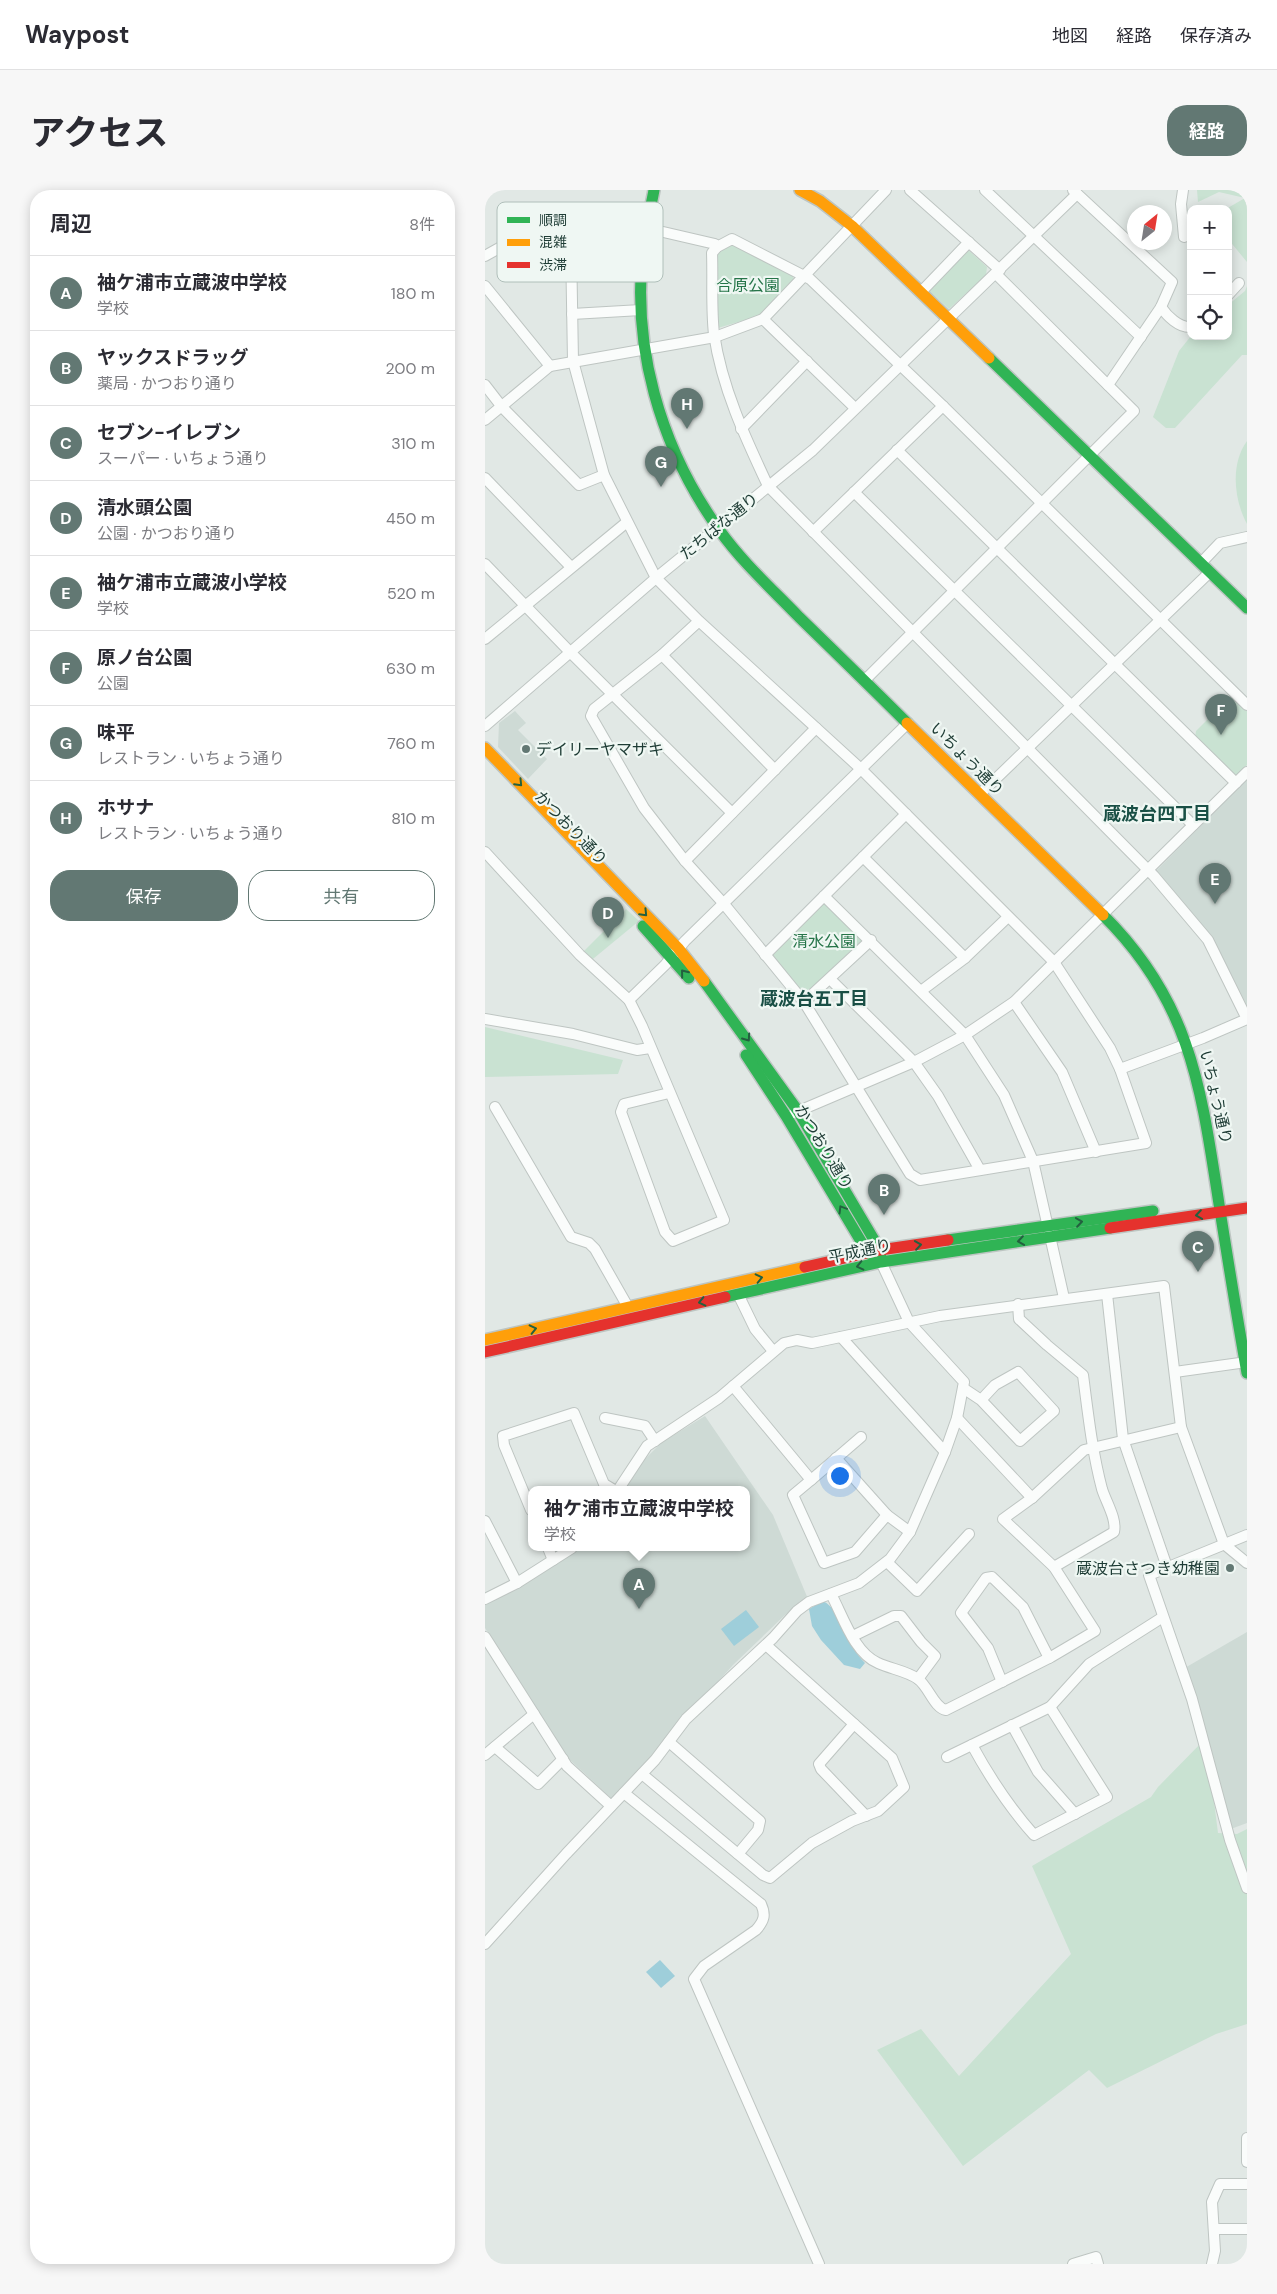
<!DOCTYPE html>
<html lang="ja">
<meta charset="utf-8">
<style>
body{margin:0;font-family:"DM Sans","Noto Sans JP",sans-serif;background:#f7f7f7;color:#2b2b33}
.controls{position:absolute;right:15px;top:15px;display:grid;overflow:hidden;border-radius:10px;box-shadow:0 2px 12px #0003}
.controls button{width:45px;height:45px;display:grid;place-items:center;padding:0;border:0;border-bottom:1px solid #e1e1e2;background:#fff;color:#2b2b33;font:25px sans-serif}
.compass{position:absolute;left:642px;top:15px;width:45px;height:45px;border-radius:50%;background:#fff;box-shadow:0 2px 12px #0003;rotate:30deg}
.you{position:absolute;left:354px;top:1285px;width:18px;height:18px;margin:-12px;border:4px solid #fff;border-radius:50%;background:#1a73e8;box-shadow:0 0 0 8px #1a73e833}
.badge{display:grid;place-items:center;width:32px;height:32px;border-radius:50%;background:#627873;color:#fff;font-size:16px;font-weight:700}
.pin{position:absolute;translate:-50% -41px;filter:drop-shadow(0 1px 2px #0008)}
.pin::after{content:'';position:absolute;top:26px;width:18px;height:15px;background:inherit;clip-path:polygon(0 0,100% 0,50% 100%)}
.popup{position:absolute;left:43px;top:1296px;width:222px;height:65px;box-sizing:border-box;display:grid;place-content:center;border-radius:10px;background:#fff;filter:drop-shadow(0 1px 4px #0005);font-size:16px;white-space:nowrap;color:#7c7c81}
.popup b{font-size:19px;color:#2b2b33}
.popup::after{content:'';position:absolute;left:50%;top:100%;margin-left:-10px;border:10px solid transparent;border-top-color:#fff}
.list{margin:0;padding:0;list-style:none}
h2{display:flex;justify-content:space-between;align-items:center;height:65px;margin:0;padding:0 20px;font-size:21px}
h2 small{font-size:16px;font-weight:400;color:#7c7c81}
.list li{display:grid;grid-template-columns:32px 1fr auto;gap:15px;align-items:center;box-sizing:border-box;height:75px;padding:0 20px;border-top:1px solid #e1e1e2}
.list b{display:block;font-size:19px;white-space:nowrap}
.list p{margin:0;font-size:16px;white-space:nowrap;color:#7c7c81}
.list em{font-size:16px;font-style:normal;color:#7c7c81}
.actions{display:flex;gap:10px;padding:15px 20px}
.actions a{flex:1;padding:11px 0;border:1px solid #627873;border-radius:20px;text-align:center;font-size:18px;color:#627873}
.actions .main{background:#627873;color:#fff}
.icon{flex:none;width:28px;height:28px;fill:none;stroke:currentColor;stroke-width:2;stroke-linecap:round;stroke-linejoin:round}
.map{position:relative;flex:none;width:762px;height:2074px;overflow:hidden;border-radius:20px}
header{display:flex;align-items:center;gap:30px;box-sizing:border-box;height:70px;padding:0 25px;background:#fff;border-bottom:1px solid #e1e1e2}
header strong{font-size:24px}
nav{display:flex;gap:28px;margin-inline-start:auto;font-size:18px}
.intro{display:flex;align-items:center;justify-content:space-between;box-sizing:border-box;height:120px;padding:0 30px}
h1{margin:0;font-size:35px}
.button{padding:12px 22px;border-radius:20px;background:#627873;color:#fff;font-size:18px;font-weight:700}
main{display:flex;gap:30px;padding:0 30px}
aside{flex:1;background:#fff;border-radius:20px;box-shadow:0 2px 12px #0003}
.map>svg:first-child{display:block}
.built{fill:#cedad5}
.green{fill:#c9e2d2}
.water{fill:#9eceda}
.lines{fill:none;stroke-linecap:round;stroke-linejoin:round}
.street-casing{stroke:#bec5c2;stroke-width:12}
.fast-casing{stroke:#bdc5c2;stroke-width:14}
.slow-casing{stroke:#bdc5c2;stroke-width:14}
.jam-casing{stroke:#bdc5c2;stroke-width:14}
.street{stroke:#fafcfb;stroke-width:10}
.fast{stroke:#30b455;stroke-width:11}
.slow{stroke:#ff9f0a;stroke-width:11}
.jam{stroke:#e5322d;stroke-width:11}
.oneway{stroke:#23603f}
.poi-dot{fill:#627873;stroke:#eff7f3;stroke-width:2}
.labels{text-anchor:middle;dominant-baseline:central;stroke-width:4.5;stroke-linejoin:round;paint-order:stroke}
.park-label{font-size:16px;fill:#267549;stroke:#eff7f3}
.street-label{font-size:16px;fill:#1e3c35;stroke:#eff7f3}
.poi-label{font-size:16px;fill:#1e3c35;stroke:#eff7f3;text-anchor:start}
.neighbourhood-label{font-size:18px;font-weight:bold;fill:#194f45;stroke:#eff7f3}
.key{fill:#eff7f3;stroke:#b0bfba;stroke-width:1}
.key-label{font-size:14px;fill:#1e3c35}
</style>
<header>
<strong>Waypost</strong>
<nav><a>地図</a><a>経路</a><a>保存済み</a></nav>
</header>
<div class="intro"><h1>アクセス</h1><a class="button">経路</a></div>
<main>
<aside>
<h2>周辺<small>8件</small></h2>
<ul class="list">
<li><span class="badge">A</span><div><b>袖ケ浦市立蔵波中学校</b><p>学校</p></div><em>180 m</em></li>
<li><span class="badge">B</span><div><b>ヤックスドラッグ</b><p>薬局 · かつおり通り</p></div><em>200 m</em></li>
<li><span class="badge">C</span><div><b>セブン-イレブン</b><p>スーパー · いちょう通り</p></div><em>310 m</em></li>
<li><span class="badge">D</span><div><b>清水頭公園</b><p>公園 · かつおり通り</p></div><em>450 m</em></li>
<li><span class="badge">E</span><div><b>袖ケ浦市立蔵波小学校</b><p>学校</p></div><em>520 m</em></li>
<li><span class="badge">F</span><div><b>原ノ台公園</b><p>公園</p></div><em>630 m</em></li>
<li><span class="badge">G</span><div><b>味平</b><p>レストラン · いちょう通り</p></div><em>760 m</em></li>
<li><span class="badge">H</span><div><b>ホサナ</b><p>レストラン · いちょう通り</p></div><em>810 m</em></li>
</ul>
<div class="actions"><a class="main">保存</a><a>共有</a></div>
</aside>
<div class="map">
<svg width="762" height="2074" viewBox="0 0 762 2074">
<rect width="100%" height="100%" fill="#e1e8e5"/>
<g class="built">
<polygon points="30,521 41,533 33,540 62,569 43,589 13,557 14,533"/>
<polygon points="762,589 762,819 726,747 671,681"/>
<polygon points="220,1226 288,1325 323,1409 300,1425 248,1475 200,1528 168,1571 128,1610 83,1568 0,1438 0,1414 96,1358 262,1358 262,1300 139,1300 155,1274 176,1253"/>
<polygon points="762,1442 762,1633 743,1640 698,1479"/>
</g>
<g class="green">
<polygon points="712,0 762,0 762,72 743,49 743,19 741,19 760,8 734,2 713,12"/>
<polygon points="250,53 306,82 310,92 277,125 233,138 231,66 236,60"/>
<polygon points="481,58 502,77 501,85 464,119 442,99"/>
<polygon points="762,96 762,165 757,165 690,238 681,238 668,227 694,161 706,146 743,146 743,115 760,101"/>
<path d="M762,251V334C749,310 745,274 762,251Z"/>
<polygon points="745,507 750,507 762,518 762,575 753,584 749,585 710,548 711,541"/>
<polygon points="339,706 386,750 319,812 280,765"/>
<polygon points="141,719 154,731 103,773 95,765"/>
<polygon points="0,837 138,870 133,884 0,887"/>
<polygon points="721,1548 733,1643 752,1644 762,1639 762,1834 731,1844 622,1898 604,1880 478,1976 392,1860 436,1839 474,1886 586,1764 547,1676 666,1607 673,1597"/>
</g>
<g class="water">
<path d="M338,1411C359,1422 362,1456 380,1473L375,1479L359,1475L336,1450L327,1436L324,1419Z"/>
<polygon points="261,1420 274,1437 249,1456 236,1439"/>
<polygon points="175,1770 190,1786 176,1798 161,1782"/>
</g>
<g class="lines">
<g class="street-casing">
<g id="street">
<polyline points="425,0 515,80"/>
<polyline points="500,0 656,147"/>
<polyline points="588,0 687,92 676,117 623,195"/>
<polyline points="698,0 696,14 699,47"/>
<polyline points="161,38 230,54 232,57"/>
<polyline points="0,66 62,31 86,54 88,171 119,285 171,388 214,431 376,579 569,772 625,858 635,879 661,953 435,990 425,984 319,812 239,714 200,671 159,618 106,526 109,519 177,465 214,431"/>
<polyline points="0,96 65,176"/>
<polyline points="436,102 484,52"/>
<polyline points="743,105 754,93"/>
<path d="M676,117C682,126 694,138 706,137"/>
<polyline points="87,124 156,120"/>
<polyline points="278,129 370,218"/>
<polyline points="0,195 17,217 94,295 119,285"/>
<polyline points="0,230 65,176 230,147 278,129 401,0"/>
<polyline points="256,239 322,171"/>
<polyline points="412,260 751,593"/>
<polyline points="0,288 86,377"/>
<polyline points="369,302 708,635"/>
<polyline points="328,342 458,216"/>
<polyline points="716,373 735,353 762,347"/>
<polyline points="0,374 85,462 247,623"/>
<polyline points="0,449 142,332"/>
<polyline points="177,465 290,580"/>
<polyline points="380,490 649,221 511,84"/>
<path d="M762,515L458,216L325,89L247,49L232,57L227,63C228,90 226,118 229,144C237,198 260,247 283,296L669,686L723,750L762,829"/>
<polyline points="0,536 171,388 328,260 592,4"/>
<polyline points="495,604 725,382"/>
<polyline points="0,662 95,765 144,810 157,836 239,1030 188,1051 180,1042 136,922 139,914 184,903"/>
<polyline points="378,667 480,768"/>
<polyline points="200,671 331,538"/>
<polyline points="339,706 480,845 519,905 548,971 579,1108"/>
<polyline points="280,765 421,624"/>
<polyline points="345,789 429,872 453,906 495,980"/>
<polyline points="436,801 480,768 523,727"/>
<polyline points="144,810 180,775 200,751 423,533"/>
<polyline points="319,812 386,750"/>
<polyline points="529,812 577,882 611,962"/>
<polyline points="0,829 88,844 152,860 165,858"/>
<polyline points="635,879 718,848 762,829"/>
<polyline points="10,917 86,1047 104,1053 110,1059 143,1117"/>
<polyline points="309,923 429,872 480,845 529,812 762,582"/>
<polyline points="253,1104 270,1139 288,1161"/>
<polyline points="622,1104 638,1249 682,1377"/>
<path d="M533,1114L534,1129L562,1155L598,1185C603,1223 607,1261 617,1299C621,1312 632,1329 629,1342L569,1377"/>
<polyline points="356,1147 460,1262"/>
<polyline points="690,1182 762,1172"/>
<polyline points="248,1196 326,1290 308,1305 339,1373 370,1362 402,1325 425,1342"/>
<polyline points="478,1198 496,1210 535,1251 569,1221 533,1182 510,1195 496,1210"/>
<polyline points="120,1228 160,1236 170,1251"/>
<polyline points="472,1228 547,1308"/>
<polyline points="351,1268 402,1325"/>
<polyline points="326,1290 376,1247"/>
<polyline points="133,1300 162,1256 234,1208 299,1153 312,1150 327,1153 455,1126 679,1096 696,1237 739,1354 762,1373"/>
<polyline points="46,1320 19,1255 18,1246 89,1223 119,1294 129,1300"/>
<polyline points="0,1331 32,1393"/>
<polyline points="762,1345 664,1385 707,1509 745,1650 762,1698"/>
<polyline points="63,1358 68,1370"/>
<polyline points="402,1372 432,1401 484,1344"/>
<path d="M346,1404C358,1426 369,1463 393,1473C406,1479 422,1481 433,1489C444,1497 449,1518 461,1520L566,1467L610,1441L569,1377L518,1329L547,1308L599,1260L696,1237"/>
<polyline points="0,1409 32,1393 87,1358"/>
<polyline points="368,1446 409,1426 416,1426 436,1452 450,1466 433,1489"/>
<polyline points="0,1447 82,1576 126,1616"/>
<polyline points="517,1492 503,1458 476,1423 501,1388 507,1387 538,1417 564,1468"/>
<polyline points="369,1534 334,1574 336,1579 381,1626"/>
<polyline points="527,1535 553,1582 590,1624"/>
<polyline points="184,1552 275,1631 273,1640 253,1664"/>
<path d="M487,1555C505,1588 524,1617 549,1645L622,1607L565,1517"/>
<polyline points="10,1557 53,1594 78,1569"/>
<polyline points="0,1565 49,1524"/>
<polyline points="462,1567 565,1517 604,1474 678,1427"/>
<polyline points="157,1584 278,1685 285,1688 327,1653 367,1631 393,1621 419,1597 407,1568 281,1455"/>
<path d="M139,1603L276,1714C281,1725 279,1731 271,1740L219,1776L209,1789L334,2074"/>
<polyline points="0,1754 81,1664 170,1570 201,1529 288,1448 312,1421 324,1412 374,1393 405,1369 425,1342 460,1262 472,1228 479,1192 424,1132 396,1072"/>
<polyline points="762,1948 762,1972"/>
<polyline points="729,2039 762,2039"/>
<polyline points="588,2074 611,2067 613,2074"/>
<polyline points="727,2074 730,2061 727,2012 735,1994 762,1994"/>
</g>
</g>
<g class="fast-casing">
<g id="fast">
<path d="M169,0C166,17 161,35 159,52C145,154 175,258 235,341C258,373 287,399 314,427C350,462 386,497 422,533"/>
<polyline points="504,168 762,418"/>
<path d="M618,725C706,812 716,898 734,1014C743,1071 752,1127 762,1183"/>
<polyline points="158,736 204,788"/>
<polyline points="219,791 313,921 395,1060 396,1069"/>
<polyline points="261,865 301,926 383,1063 391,1068"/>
<polyline points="463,1050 668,1021"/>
<polyline points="240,1107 396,1072 625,1038"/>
</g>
</g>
<g class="slow-casing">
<g id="slow">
<polyline points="315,0 335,11 367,36 504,168"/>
<polyline points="422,533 618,725"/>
<polyline points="0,558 193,758 219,791"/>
<polyline points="0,1150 320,1077"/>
</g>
</g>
<g class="jam-casing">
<g id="jam">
<polyline points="625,1038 762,1018"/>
<polyline points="320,1077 395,1060 463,1050"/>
<polyline points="0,1162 240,1107"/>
</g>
</g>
<use href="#street" class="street"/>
<use href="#fast" class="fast"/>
<use href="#slow" class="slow"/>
<use href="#jam" class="jam"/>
</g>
<defs><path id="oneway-chevron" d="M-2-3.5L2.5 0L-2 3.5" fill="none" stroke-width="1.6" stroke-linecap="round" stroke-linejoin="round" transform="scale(1.25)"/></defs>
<g class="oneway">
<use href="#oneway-chevron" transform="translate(34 593) rotate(46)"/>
<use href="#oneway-chevron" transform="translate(159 723) rotate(46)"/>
<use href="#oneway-chevron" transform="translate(199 783) rotate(-129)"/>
<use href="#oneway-chevron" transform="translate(262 848) rotate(55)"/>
<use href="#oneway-chevron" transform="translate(357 1019) rotate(-121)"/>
<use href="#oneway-chevron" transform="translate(714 1025) rotate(172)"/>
<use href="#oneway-chevron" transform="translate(594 1032) rotate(-8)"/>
<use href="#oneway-chevron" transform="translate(536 1051) rotate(172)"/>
<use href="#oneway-chevron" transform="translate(433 1055) rotate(-8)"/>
<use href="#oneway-chevron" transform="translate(375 1076) rotate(167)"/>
<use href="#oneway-chevron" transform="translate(274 1088) rotate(-13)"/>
<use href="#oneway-chevron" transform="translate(217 1112) rotate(167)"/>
<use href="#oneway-chevron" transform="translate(48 1139) rotate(-13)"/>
</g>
<g class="poi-dot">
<circle cx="41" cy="559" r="5"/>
<circle cx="745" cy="1378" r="5"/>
</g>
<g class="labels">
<g class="park-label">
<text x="263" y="95">合原公園</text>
<text x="339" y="751">清水公園</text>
</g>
<g class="street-label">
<text transform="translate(234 336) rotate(-39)">たちばな通り</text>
<text transform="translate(482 569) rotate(45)">いちょう通り</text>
<text transform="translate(86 638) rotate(46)">かつおり通り</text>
<text transform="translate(731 907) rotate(77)">いちょう通り</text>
<text transform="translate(339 957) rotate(59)">かつおり通り</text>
<text transform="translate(375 1061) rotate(-12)">平成通り</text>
</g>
<g class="poi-label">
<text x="51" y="559">デイリーヤマザキ</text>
<text x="735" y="1378" text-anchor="end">蔵波台さつき幼稚園</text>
</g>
<g class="neighbourhood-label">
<text x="672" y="624">蔵波台四丁目</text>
<text x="329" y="809">蔵波台五丁目</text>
</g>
</g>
<rect x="12" y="12" width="166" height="80" rx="8" class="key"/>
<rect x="22" y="27" width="23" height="6" fill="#30b455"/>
<rect x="22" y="49" width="23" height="7" fill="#ff9f0a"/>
<rect x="22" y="72" width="23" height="6" fill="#e5322d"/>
<g class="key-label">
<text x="54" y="35">順調</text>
<text x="54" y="57">混雑</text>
<text x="54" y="80">渋滞</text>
</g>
</svg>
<div class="controls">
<button>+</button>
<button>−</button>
<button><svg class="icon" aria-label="locate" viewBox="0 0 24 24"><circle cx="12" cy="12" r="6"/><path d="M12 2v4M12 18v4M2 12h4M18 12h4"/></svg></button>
</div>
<svg class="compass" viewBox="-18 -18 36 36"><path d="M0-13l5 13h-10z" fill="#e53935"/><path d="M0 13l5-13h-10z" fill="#7c7c81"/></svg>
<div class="you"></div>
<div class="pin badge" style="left:154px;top:1419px">A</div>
<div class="popup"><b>袖ケ浦市立蔵波中学校</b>学校</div>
<div class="pin badge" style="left:399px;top:1025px">B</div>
<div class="pin badge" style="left:713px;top:1082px">C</div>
<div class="pin badge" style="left:123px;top:748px">D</div>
<div class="pin badge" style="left:730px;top:714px">E</div>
<div class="pin badge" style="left:736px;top:545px">F</div>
<div class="pin badge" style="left:176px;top:297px">G</div>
<div class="pin badge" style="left:202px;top:239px">H</div>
</div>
</main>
